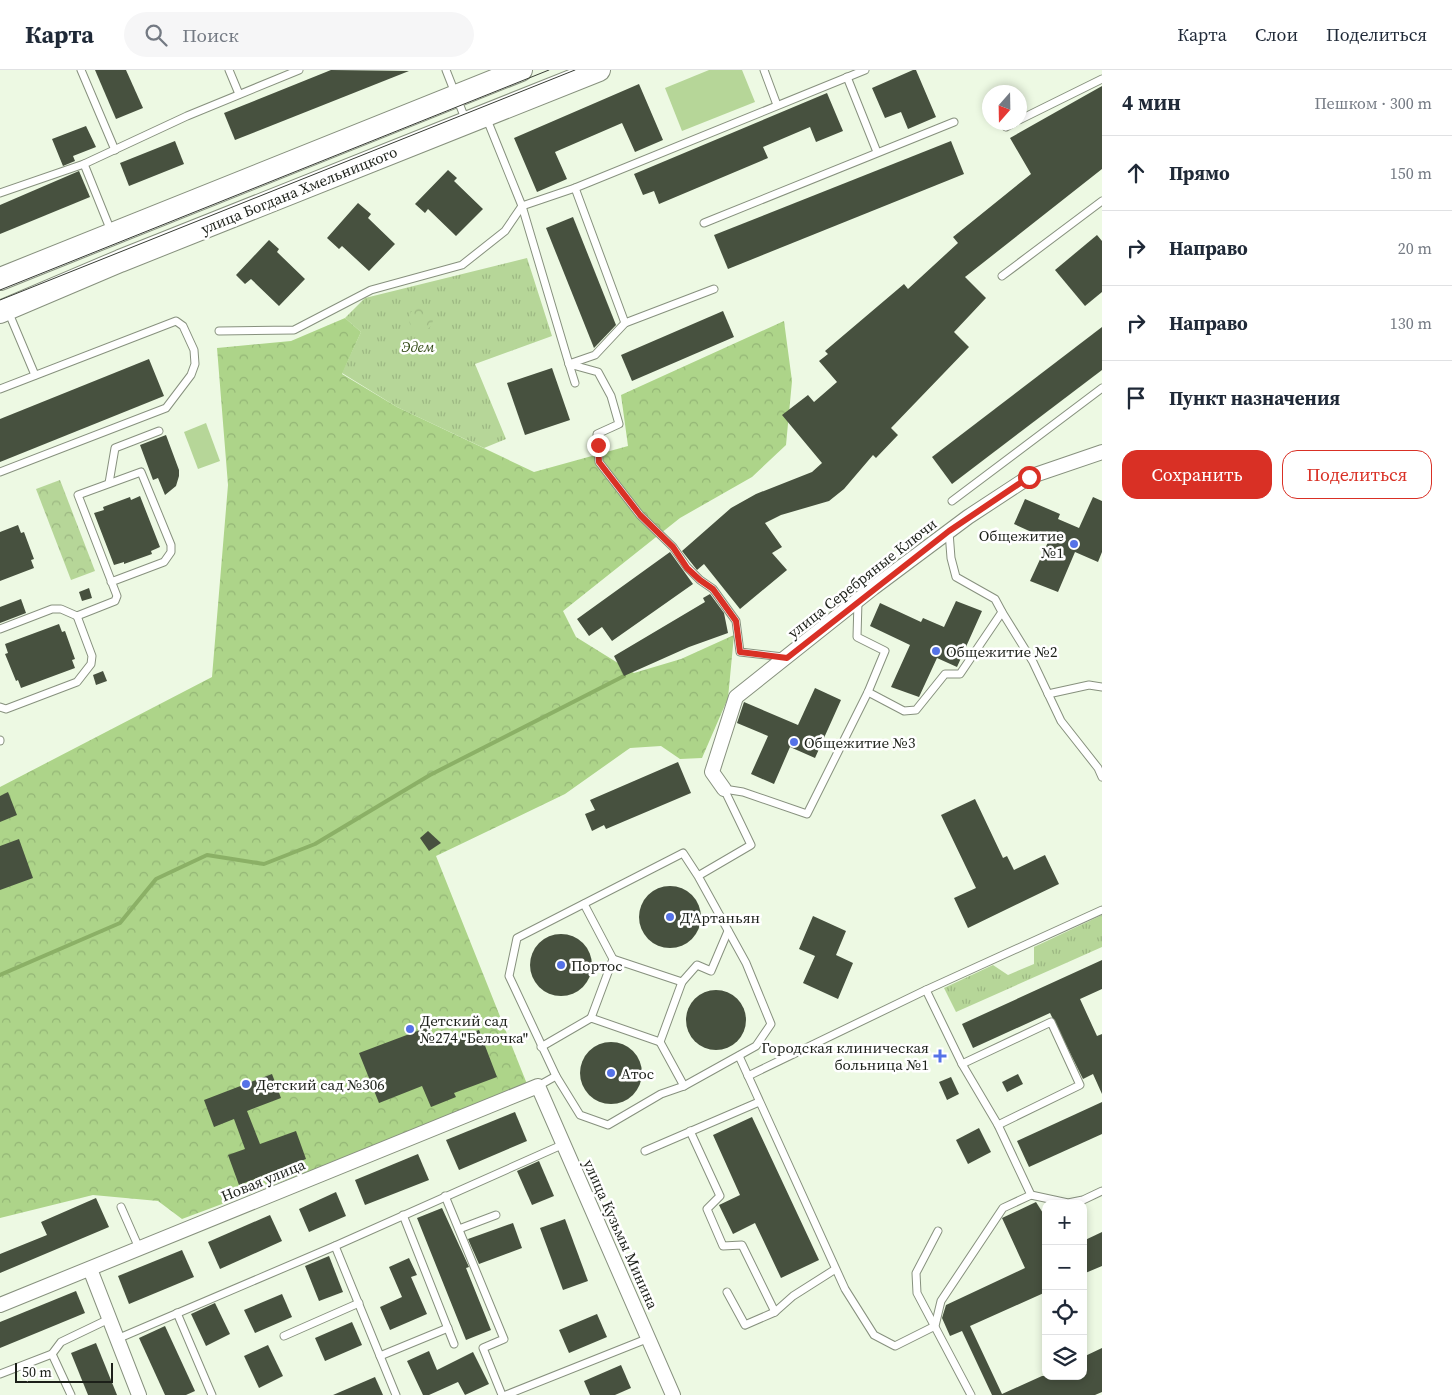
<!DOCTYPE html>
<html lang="ru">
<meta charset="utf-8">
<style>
body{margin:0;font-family:"Source Serif 4",serif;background:#f6f6f7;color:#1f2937}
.controls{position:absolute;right:15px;bottom:15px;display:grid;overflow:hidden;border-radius:10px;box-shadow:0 2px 8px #0003}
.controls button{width:45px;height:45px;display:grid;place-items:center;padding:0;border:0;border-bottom:1px solid #e0e1e3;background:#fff;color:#1f2937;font:25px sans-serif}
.compass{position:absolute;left:982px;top:15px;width:45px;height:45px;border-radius:50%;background:#fff;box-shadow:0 2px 8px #0003;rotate:200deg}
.scale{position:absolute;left:15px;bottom:12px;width:98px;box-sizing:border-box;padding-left:5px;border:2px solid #1c2019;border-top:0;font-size:14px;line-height:18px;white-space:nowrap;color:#1c2019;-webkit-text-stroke:4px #fff;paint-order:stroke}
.stop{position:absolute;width:15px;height:15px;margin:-11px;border:4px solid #d93025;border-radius:50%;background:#fff}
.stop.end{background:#d93025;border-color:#fff;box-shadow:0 1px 5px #0008}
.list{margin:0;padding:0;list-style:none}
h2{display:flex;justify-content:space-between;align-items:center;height:65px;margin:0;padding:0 20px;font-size:21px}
h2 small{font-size:16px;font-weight:400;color:#747a83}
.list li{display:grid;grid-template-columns:32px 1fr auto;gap:15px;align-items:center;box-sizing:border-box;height:75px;padding:0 20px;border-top:1px solid #e0e1e3}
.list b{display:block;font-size:19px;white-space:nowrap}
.list em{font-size:16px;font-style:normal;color:#747a83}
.actions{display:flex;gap:10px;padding:15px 20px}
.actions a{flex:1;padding:11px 0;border:1px solid #d93025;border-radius:15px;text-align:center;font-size:18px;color:#d93025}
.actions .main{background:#d93025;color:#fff}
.icon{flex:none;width:28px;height:28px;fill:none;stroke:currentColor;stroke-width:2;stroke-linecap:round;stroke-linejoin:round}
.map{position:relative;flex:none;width:1102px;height:1325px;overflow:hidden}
header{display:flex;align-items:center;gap:30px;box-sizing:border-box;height:70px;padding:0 25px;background:#fff;border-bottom:1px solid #e0e1e3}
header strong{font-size:24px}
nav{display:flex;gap:28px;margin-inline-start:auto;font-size:18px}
.search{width:350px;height:45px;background:#f6f6f7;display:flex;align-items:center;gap:12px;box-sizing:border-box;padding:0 18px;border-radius:28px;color:#747a83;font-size:19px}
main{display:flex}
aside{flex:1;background:#fff}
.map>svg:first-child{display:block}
.grass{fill:url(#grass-tufts)}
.forest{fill:url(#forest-crowns)}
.park{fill:url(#park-crowns)}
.garden{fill:#b6d698}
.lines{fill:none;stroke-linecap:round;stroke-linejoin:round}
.stream{stroke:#8bb066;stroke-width:4}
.building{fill:#47513f}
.service-casing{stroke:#87917e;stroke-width:9}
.minor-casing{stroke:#87917e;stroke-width:16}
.trunk-casing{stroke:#87917e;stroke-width:24}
.service{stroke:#fff;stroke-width:7}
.minor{stroke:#fff;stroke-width:14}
.trunk{stroke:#fff;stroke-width:22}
.tram{stroke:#373c33;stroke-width:1}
.route{stroke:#d93025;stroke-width:6}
.poi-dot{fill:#5572e7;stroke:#fff;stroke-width:2}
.labels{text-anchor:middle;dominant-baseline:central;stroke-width:5;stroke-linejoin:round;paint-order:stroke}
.street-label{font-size:15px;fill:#1c2019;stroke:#fff}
.park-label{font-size:15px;font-style:italic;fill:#324a15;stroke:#fff}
.poi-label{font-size:15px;fill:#1c2019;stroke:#fff;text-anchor:start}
</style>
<header>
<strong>Карта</strong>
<div class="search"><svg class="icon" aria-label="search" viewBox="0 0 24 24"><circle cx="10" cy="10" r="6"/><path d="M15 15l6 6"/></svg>Поиск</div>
<nav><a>Карта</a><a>Слои</a><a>Поделиться</a></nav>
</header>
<main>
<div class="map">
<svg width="1102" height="1325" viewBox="0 0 1102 1325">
<defs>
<pattern id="grass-tufts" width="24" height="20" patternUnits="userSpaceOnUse" patternTransform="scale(1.25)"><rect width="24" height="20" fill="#b6d698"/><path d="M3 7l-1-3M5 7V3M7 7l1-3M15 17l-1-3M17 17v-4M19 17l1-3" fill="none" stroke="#9cb782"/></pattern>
<pattern id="forest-crowns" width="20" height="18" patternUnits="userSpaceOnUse" patternTransform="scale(1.25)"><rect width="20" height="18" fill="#add489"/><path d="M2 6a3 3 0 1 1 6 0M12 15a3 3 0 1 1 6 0" fill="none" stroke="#94b676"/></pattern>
<pattern id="park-crowns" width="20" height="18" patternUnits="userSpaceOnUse" patternTransform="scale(1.25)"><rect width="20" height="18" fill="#b6d698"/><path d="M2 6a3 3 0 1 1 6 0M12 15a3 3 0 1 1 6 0" fill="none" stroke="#9cb782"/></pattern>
</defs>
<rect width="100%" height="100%" fill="#edf9e3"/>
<g class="grass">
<polygon points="527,188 552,266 475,294 506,369 484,378 397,337 342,303 361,262 345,248 365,228"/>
<polygon points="1102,845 1102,877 956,942 944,918 993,895 1008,905 1034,894 1034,877"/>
</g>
<polygon class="forest" points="345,248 361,262 342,304 397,337 534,402 628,376 621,325 784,251 792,311 786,375 752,407 680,448 563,541 576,567 634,603 681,589 734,565 728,628 702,688 680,689 661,676 630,678 565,724 436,786 529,1019 182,1149 158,1131 93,1125 0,1148 0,717 212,607 228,415 217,278 291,271"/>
<g class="park">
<circle cx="421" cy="249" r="12"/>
<polygon points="60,410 95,501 71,510 36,419"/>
</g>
<g class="garden">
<polygon points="709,0 742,0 755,32 682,61 665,18"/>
<polygon points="206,353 220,391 198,399 184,362"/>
</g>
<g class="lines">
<polyline class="stream" points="0,905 120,853 156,809 207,785 264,794 315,774 430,705 624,606"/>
</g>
<g class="building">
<polygon points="95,0 126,0 143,38 116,49"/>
<polygon points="331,0 409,1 235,70 224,43"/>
<polygon points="913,0 916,0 936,47 908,59 901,42 885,48 872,18"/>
<polygon points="639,14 663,70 635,82 622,53 555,82 567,109 537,122 514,68"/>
<polygon points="1102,16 1102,99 965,207 986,228 954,262 969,277 891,358 898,365 876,388 873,385 844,419 829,431 781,445 765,453 782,477 772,483 787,500 740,539 704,494 697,500 682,481 731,438 756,424 812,402 822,393 782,345 808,325 814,332 837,312 819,291 828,284 825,281 904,214 908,219 958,173 953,167 1031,104 1010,68"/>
<polygon points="827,23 843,61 816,72 810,57 763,77 768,88 659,134 654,121 643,125 634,104"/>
<polygon points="86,56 96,77 73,86 75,91 63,96 52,69"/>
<polygon points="175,71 184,94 129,116 120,93"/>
<polygon points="951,71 964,104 728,199 714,165"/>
<polygon points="448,100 457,108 454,111 483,139 456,166 428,139 425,143 415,134"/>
<polygon points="79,101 90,127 0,164 0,135"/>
<polygon points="358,133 371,144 368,148 395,174 369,201 342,176 339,179 327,168"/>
<polygon points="573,147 616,255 594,278 546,158"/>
<polygon points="1097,165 1102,171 1102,222 1085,236 1055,200"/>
<polygon points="269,170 279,179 277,182 305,209 279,236 251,209 245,214 236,205"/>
<polygon points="723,241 734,267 632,311 621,285"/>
<polygon points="1102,257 1102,300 952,414 932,387"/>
<polygon points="149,289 164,326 0,392 0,349"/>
<polygon points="552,298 570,350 525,365 507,313"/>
<polygon points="166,365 179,400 179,406 176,416 165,425 158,408 153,410 140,375"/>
<polygon points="140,426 160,477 151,481 152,484 124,494 124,492 114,495 94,443 104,440 103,437 130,427 131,430"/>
<polygon points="1093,427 1102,431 1102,482 1098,492 1075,482 1058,522 1030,511 1049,470 1014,454 1025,429 1060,444 1058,449 1079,458"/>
<polygon points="18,455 21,463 24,462 34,489 31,490 34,498 0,511 0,462"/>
<polygon points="670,482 693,514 612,571 602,557 589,566 577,549"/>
<polygon points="89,518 92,528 82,531 79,522"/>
<polygon points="710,524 724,543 728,563 689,577 624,606 614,586 705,532 703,528"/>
<polygon points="21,529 26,543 0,553 0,537"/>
<polygon points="956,531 982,541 957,597 937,588 919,627 891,617 910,575 870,556 880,533 921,552 923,548 944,557"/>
<polygon points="59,554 62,562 65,561 75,589 72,590 75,598 21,618 18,610 16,611 5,584 8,583 5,574"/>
<polygon points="103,601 107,611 96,615 93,605"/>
<polygon points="815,618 841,630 815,688 790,677 774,714 751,704 768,666 737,653 744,632 798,655"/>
<polygon points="678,692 691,723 606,759 604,755 592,761 585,744 595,740 590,730"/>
<polygon points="8,722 17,745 0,752 0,726"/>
<polygon points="975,729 1003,788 1007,786 1014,800 1045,785 1059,814 968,858 954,828 976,818 941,745"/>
<polygon points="428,761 441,773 429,781 420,768"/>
<polygon points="19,769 33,808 0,820 0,776"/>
<circle cx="670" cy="847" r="31"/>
<polygon points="813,846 846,861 836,885 853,893 838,929 803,913 815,886 799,879"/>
<circle cx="561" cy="895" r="31"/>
<polygon points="1102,890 1102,919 1080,929 1097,966 1102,964 1102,1024 1093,1004 1083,1009 1050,943 973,978 962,954"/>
<circle cx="716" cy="950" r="30"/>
<polygon points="428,957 436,976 479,960 497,1007 454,1023 456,1027 431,1037 422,1016 379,1033 359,983"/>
<circle cx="611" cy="1003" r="31"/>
<polygon points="272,1004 281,1028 247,1041 260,1074 296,1061 306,1089 239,1115 228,1085 245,1079 234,1049 214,1057 204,1030"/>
<polygon points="1018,1004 1023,1014 1007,1022 1002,1012"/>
<polygon points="951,1007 959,1024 947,1030 939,1012"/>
<polygon points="1102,1032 1102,1064 1029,1097 1017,1071"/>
<polygon points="515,1042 527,1071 459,1100 446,1070"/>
<polygon points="752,1047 819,1190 781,1208 755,1153 733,1164 719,1135 740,1125 713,1065"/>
<polygon points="979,1058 991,1082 968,1094 956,1070"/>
<polygon points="418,1084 429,1110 365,1135 355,1110"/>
<polygon points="539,1091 554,1126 532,1135 517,1101"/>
<polygon points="336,1122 346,1146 309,1162 299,1139"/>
<polygon points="96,1128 109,1157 0,1203 0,1184 47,1165 41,1152"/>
<polygon points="1036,1132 1046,1148 1046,1222 970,1256 1002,1324 1042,1306 1083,1306 1083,1287 1102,1278 1102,1322 1095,1325 992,1325 962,1261 950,1266 942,1248 946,1235 1025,1198 1002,1148"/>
<polygon points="442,1138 469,1197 466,1198 491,1260 466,1270 417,1148"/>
<polygon points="270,1145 282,1171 220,1199 208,1172"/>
<polygon points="565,1149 588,1211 563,1220 540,1158"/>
<polygon points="513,1153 522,1178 479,1194 468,1169"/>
<polygon points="1102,1162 1102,1196 1083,1204 1083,1171"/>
<polygon points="182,1180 194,1207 129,1234 118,1206"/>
<polygon points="329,1186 343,1222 319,1231 305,1196"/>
<polygon points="409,1188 417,1205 411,1207 427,1244 390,1260 380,1237 402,1227 389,1197"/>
<polygon points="76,1221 85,1243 0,1278 0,1252"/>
<polygon points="282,1224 292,1247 255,1263 244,1240"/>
<polygon points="215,1233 230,1264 206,1276 191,1244"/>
<polygon points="597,1244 607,1267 569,1283 559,1260"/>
<polygon points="352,1252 362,1275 325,1291 315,1268"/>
<polygon points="165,1256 195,1321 186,1325 165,1325 139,1268"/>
<polygon points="96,1273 117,1325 88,1325 71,1283"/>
<polygon points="268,1275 283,1306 259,1318 244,1286"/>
<polygon points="429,1281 437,1300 473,1282 489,1314 465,1325 458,1312 429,1325 423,1325 407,1291"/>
<polygon points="621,1295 631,1318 615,1325 590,1325 584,1311"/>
<polygon points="375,1307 383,1325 333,1325"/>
</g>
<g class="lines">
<g class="service-casing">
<g id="service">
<polyline points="81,0 115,80"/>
<polyline points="229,0 239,24"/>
<polyline points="446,0 466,51"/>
<polyline points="764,0 777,35"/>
<polyline points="847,7 877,82"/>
<polyline points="486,47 522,136 569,294 595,285 625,253"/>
<polyline points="1019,50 1102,9"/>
<polyline points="1006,57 1015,52"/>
<polyline points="0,123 84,94"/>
<polyline points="704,153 954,52"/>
<polyline points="111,161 84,94 187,46 299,0"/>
<polyline points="1002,206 1102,131"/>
<polyline points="714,219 625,253 575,118 865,0"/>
<polyline points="8,241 35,305"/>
<polyline points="219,261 294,260 371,220 462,195 505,161 522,136 575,118"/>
<polyline points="569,294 598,302 611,326 619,354 597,364 599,392 640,445 673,477 687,497 700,510 713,519 736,551 740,582 783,587"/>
<polyline points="569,294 575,313"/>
<polyline points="0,319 176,251 183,256 194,280 195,294 191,305 166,338 0,402"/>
<polyline points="109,413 115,378 159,361"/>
<polyline points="952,431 1102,318"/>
<polyline points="1002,542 1033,592 1061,651 1098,698 1102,707"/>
<polyline points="0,559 52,539 61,539 77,546"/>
<polyline points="868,622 904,641 916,640 945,604 960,604 1002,542 995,529 956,507 951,488 949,462"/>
<polyline points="1048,624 1089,615 1102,617"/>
<polyline points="0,637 6,639 77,612 91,594 92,586 77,546 115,531 117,526 78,425 141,402 171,475 171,482 164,492 111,512"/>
<polyline points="0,670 0,671"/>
<polyline points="724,719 743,722 807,744 868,622 885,581 857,567 858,531"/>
<polyline points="698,806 746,893 771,954 756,976 684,1016 661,1024 608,1055 580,1045 556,1006 509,906 517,868 683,783 698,806 751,775 724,719"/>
<polyline points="584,834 613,889 591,948"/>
<polyline points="613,889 682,912 697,895 711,901 728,861"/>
<polyline points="682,912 660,972 684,1016"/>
<polyline points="926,920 962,994 998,1055 1031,1125"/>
<polyline points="541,977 591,948 660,972"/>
<polyline points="739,986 845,1219 874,1265 895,1276 935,1256 941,1231 1003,1138 1031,1125 1068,1133 1083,1130 1102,1121"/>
<polyline points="962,994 1051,952 1080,1015 998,1055"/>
<polyline points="748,1006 926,920 1102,840"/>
<polyline points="538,1016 556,1006"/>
<polyline points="690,1061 720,1126 707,1139 723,1176 742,1175 775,1242"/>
<polyline points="645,1081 759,1032"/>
<polyline points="445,1126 504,1269 483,1278 502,1325"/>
<polyline points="121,1137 139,1178"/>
<polyline points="403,1145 454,1274"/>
<polyline points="459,1159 496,1145"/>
<polyline points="938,1161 916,1203 917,1223 971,1325"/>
<polyline points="335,1176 396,1325"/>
<polyline points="727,1222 745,1255 775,1242 793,1226 834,1200"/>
<polyline points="177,1243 212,1325"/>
<polyline points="284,1266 359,1233"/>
<polyline points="117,1269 335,1176 564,1074"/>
<polyline points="52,1284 71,1325"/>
<polyline points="380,1286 448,1258"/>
<polyline points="0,1304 52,1284 61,1272 109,1249"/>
<polyline points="506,1325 649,1268"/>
</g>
</g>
<g class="minor-casing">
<g id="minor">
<polyline points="724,719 712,702 736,627 873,518 968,447 1029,407 1102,382"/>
<polyline points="90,1199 139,1325"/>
<polyline points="0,1235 538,1016 673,1325"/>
</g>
</g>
<g class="trunk-casing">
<g id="trunk">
<polyline points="0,209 521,0"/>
<polyline points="0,242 120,191 599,0"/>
</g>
</g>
<use href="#service" class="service"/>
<use href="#minor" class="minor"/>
<use href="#trunk" class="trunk"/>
<g class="tram">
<polyline points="0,220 549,0"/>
<polyline points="0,230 575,0"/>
</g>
</g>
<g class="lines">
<polyline class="route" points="598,375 599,392 640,445 673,477 687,498 700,510 713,519 736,551 740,582 787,588 949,461 1029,407"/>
</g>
<g class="poi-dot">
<circle cx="1074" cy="474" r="5"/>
<circle cx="936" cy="581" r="5"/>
<circle cx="794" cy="672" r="5"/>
<circle cx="670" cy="847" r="5"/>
<circle cx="561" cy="895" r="5"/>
<circle cx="410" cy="959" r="5"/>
<path d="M937.5 978.5h5v5h5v5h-5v5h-5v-5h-5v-5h5z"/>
<circle cx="611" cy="1003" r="5"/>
<circle cx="246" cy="1014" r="5"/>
</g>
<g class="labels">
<g class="street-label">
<text transform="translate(299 120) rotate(-22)">улица Богдана Хмельницкого</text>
<text transform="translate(862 508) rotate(-38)">улица Серебряные Ключи</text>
<text transform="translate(263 1110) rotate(-22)">Новая улица</text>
<text transform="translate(621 1164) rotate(66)">улица Кузьмы Минина</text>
</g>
<g class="park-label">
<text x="418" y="276">Эдем</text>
</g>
<g class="poi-label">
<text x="1064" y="465" text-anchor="end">Общежитие<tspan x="1064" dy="17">№1</tspan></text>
<text x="946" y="581">Общежитие №2</text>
<text x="804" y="672">Общежитие №3</text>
<text x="680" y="847">Д'Артаньян</text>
<text x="571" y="895">Портос</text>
<text x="420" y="950">Детский сад<tspan x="420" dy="17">№274 "Белочка"</tspan></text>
<text x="929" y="977" text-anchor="end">Городская клиническая<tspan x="929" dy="17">больница №1</tspan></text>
<text x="621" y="1003">Атос</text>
<text x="256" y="1014">Детский сад №306</text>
</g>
</g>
</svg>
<div class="controls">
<button>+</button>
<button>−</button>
<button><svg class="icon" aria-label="locate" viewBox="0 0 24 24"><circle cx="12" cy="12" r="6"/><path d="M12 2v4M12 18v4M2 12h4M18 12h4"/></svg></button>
<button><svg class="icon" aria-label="layers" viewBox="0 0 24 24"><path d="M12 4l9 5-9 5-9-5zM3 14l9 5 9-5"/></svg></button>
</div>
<svg class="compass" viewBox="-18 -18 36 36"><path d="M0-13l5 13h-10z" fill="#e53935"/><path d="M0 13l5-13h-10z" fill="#747a83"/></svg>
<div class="scale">50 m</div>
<div class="stop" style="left:1029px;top:407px"></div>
<div class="stop end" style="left:598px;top:375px"></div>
</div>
<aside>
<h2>4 мин<small>Пешком · 300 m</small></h2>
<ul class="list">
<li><svg class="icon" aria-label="ahead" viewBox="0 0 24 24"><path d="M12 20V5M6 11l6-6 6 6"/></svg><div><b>Прямо</b></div><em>150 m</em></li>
<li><svg class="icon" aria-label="right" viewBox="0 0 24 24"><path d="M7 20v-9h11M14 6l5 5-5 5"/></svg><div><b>Направо</b></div><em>20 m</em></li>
<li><svg class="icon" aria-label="right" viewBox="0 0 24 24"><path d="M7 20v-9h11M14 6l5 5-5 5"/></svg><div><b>Направо</b></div><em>130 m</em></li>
<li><svg class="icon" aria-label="arrive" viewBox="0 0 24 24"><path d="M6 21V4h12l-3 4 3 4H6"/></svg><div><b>Пункт назначения</b></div></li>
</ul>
<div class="actions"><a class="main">Сохранить</a><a>Поделиться</a></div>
</aside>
</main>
